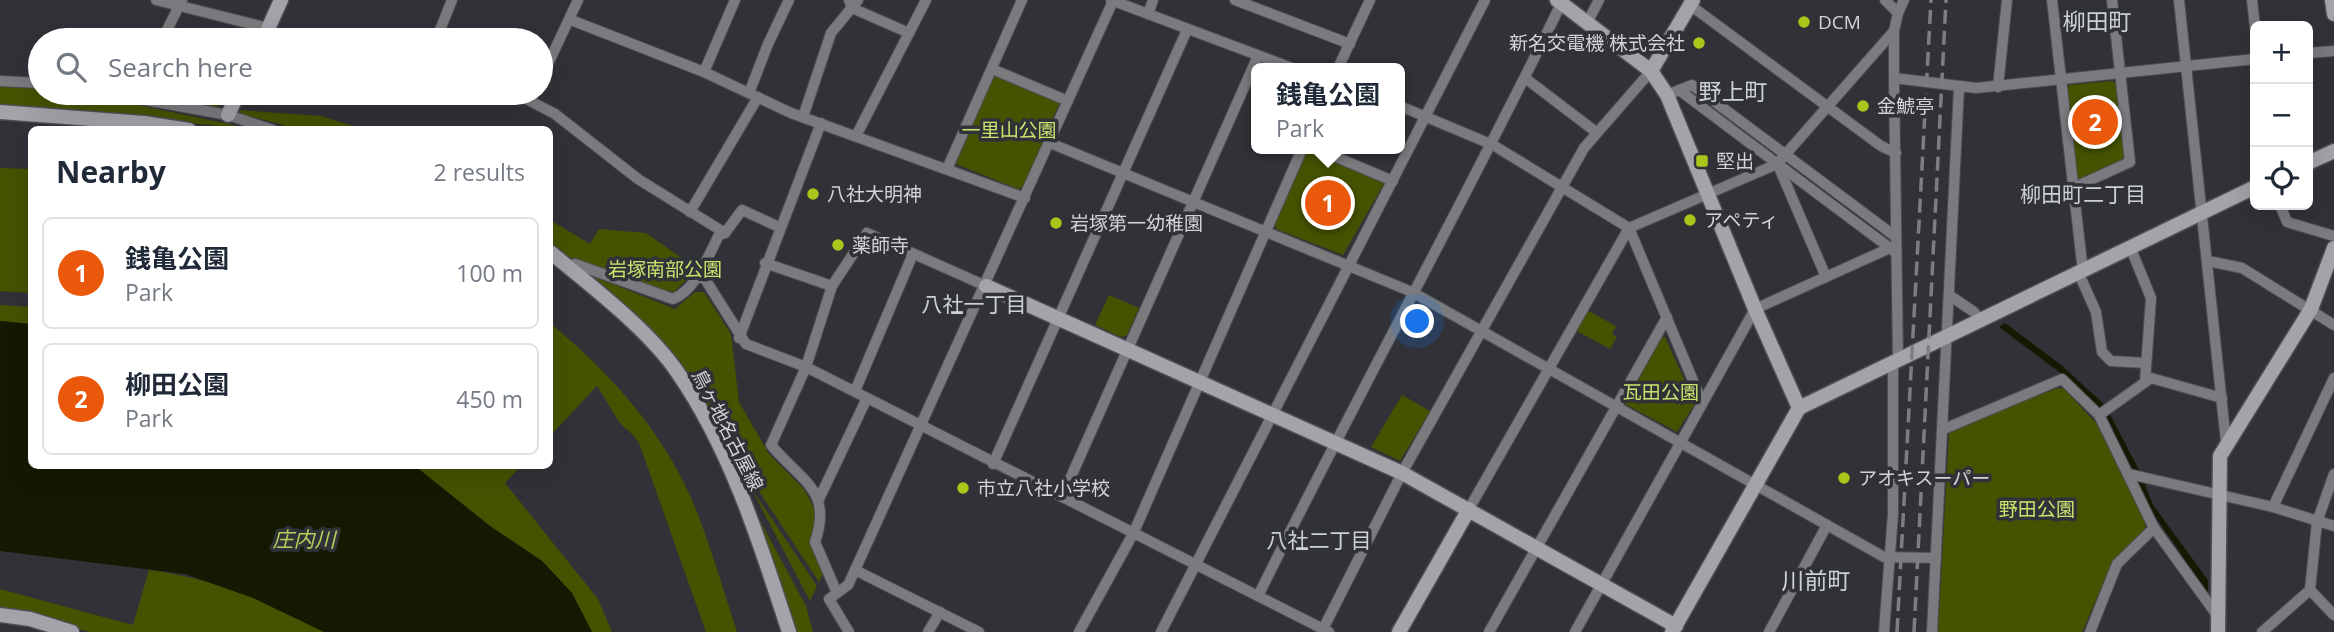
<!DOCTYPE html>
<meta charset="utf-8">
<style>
body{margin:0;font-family:"Open Sans","Noto Sans JP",sans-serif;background:#f2f2f3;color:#1f2937}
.controls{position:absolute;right:21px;top:21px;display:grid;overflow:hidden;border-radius:10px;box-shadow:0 7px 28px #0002}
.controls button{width:63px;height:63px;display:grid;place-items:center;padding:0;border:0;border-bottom:2px solid #e0e1e3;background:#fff;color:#1f2937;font:35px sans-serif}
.you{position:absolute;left:1418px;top:322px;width:24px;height:24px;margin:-18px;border:5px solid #fff;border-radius:50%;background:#1a73e8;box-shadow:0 0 0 10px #1a73e833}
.badge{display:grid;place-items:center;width:46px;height:46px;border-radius:50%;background:#ea580c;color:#fff;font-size:23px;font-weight:700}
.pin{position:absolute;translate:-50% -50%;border:4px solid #fff;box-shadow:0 2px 7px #0006}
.popup{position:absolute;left:1251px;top:63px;width:154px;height:91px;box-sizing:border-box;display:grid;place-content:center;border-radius:10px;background:#fff;filter:drop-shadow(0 2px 5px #0005);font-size:23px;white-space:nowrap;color:#747a83}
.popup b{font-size:26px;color:#1f2937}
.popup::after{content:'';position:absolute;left:50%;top:100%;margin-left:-14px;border:14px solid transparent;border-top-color:#fff}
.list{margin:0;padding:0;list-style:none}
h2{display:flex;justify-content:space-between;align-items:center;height:91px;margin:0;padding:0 28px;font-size:30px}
h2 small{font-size:23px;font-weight:400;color:#747a83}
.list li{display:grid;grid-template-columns:46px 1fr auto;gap:21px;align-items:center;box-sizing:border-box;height:112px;margin:0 14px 14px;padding:0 14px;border:2px solid #e0e1e3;border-radius:10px}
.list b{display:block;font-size:26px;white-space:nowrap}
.list p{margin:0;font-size:23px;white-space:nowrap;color:#747a83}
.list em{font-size:23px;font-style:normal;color:#747a83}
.icon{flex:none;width:38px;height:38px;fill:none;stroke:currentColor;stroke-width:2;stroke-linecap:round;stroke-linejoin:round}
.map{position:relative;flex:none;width:2334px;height:632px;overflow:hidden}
.search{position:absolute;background:#fff;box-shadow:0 7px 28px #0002;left:28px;top:28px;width:525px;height:77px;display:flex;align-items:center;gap:18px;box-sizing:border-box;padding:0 24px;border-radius:38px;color:#747a83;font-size:26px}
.panel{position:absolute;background:#fff;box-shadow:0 7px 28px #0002;left:28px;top:126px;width:525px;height:343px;border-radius:10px}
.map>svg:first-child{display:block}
.green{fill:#455300}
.water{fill:#141a01}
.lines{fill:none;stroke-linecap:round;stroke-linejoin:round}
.street-casing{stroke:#4d4f55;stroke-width:12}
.secondary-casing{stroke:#4d4f55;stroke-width:17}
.street{stroke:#7a7b7e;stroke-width:10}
.secondary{stroke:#a3a4a9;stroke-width:14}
.rail{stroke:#7c7e83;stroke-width:3.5;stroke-dasharray:14 7;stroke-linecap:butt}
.poi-dot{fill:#a9c71a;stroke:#303238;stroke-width:2.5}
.labels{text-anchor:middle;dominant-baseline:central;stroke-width:7;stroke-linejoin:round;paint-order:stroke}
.poi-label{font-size:19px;fill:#d2d3d7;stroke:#303238;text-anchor:start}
.park-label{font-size:19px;fill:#c9e36d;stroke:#303238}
.street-label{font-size:19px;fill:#d2d3d7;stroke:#303238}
.neighbourhood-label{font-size:21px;fill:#ced0d7;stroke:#303238}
.water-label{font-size:21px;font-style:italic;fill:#b6d059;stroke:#303238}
.quarter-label{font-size:23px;fill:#ced0d7;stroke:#303238}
</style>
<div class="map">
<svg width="2334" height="632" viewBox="0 0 2334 632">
<rect width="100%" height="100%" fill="#303238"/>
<g class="green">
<polygon points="999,74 1057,99 1059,104 1023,187 1018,189 956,164 994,75"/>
<polygon points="2113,81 2117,86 2125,155 2122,161 2081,180 2075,176 2066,89 2069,85"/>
<polygon points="0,87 40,88 40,93 80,93 253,129 0,106"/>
<polygon points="145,93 200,93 224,101 216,107"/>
<polygon points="238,110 321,116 362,129 298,129 242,114"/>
<polygon points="1308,149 1385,182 1343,255 1276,229 1275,224"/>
<polygon points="0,168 31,169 31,293 0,291"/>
<polygon points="550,220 590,244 599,229 646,233 697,269 674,292 657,289 563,255 550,245"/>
<polygon points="585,273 675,309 695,292 704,292 731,334 739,402 769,454 804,489 812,504 817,521 810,544 824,571 819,582 751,479 735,469 708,413"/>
<polygon points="1109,295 1139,308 1127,335 1121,337 1095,325"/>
<polygon points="0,305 31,307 31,324 0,321"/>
<polygon points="1587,310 1616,326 1612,334 1617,337 1610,349 1575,330"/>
<path d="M550,323C614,376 671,440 700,520C714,557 725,595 737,632H706L639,443C634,435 630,432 623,426C615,418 605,397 597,386L550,436Z"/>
<polygon points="1665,337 1693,399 1694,405 1677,432 1625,404 1660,338"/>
<polygon points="2058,388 2064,389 2096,423 2145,522 2145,529 2111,565 2082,632 1938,632 1949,434 1955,428"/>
<polygon points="1402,395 1430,411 1400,461 1371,447"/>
<polygon points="415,466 521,466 505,483 598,599 612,632 592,632 572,593 542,561 490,526"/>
<polygon points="751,488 817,586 810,601"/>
<polygon points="744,491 806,606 813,632 794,632"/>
<path d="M149,570C210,578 271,600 324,632H89L29,613L0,611V589L133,625Z"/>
</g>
<g class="water">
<polygon points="1694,91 1883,232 1880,236 1691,94"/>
<polygon points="0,321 31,324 32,466 415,466 490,526 542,561 572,593 592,632 324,632 253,598 185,574 0,551"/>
<polygon points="2005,323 2060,364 2105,405 2140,472 2153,505 2208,580 2208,593 2145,502 2133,470 2104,415 2063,375 1999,327"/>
</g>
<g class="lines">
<g class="street-casing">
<g id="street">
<polyline points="156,0 268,28"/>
<polyline points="849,0 852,8 909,33"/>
<polyline points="1111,0 1292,68"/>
<polyline points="1235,0 1350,44"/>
<polyline points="1885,0 1898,13 1894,31 1894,78 1976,88 2255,59"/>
<polyline points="2052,0 2083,272"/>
<polyline points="2179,0 2226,442"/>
<polyline points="2252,0 2255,27"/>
<polyline points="1690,5 1881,146 1896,153"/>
<polyline points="1898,13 1904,0"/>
<polyline points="1148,14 1153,0"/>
<polyline points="571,20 704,72 791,113 1025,198"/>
<polyline points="1587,23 1599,0"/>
<polyline points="267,31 290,40"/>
<polyline points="162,40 182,0"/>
<polyline points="441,40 440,30 452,0"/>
<polyline points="2308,53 2334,51"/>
<polyline points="1338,68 1370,0"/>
<polyline points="992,69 1068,101"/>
<polyline points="704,72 735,0"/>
<polyline points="1525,78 1596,132"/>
<polyline points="1894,78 1898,361"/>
<polyline points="541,79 578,0"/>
<polyline points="0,81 40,83"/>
<polyline points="1998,87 2007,0"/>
<polyline points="1679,90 1890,248"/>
<polyline points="107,93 228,115 273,130"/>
<polyline points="515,93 555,114 638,179 725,233"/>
<polyline points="749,93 768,44 789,0"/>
<polyline points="1667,95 1692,85 1896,237"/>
<polyline points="1400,106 1493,145 1629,228 1702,402"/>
<polyline points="803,117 831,33 858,0"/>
<polyline points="856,136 926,0"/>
<polyline points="1050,143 1412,292 1884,557 1936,558"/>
<polyline points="1317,149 1393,181"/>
<polyline points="1778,165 1826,277"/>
<polyline points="947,169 1022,0"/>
<polyline points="2073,188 2130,162 2112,0"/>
<polyline points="2280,205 2287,222 2334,236"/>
<polyline points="690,212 758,97"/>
<polyline points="2131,249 2151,298 2145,382"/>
<polyline points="2208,261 2242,268 2334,325"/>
<polyline points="765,263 832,286"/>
<path d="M567,266L575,264L673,299C696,290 708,256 719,235L725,233L742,210L779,227"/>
<polyline points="2079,274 2096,312 2102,352 2111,361 2146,363"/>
<polyline points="697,277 705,279 746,344 806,367 1329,632"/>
<polyline points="1949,295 1974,312 1981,322"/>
<polyline points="739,338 821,123"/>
<polyline points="855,391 913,254"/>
<polyline points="2099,415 2151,378 2222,398"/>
<polyline points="1944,429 2062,379 2099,415 2154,528 2217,615"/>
<polyline points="993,464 1187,30"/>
<polyline points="2129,474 2273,507 2334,526"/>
<polyline points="2334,474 2317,522 2310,590 2334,615"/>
<polyline points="1062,497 1258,56"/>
<polyline points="819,499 867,398"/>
<polyline points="2273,507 2334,378"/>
<polyline points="1469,509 1629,228 1777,164 1894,31"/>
<polyline points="837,593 848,585 855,570"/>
<path d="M1258,596C1356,397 1464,203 1561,4"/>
<polyline points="1323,629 1402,473 1584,148 1651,71"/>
<path d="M849,632L829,599L837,593L815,542C833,490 801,481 771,445L806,367L832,286L867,233L986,286"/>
<polyline points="928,632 940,612"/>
<polyline points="979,632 855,570 1113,1"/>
<polyline points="1079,632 1133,534 1302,149"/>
<polyline points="1161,632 1485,0"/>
<polyline points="1489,632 1667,317"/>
<polyline points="1575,632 1755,309 1890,248 1895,252"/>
<polyline points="1769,632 1827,525"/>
<polyline points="1884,632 1893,514 1893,364"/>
<polyline points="1932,632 1959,87"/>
<polyline points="2090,632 2117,564 2154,528"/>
<polyline points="2262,632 2310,590"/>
</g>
</g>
<g class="secondary-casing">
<g id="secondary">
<polyline points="1557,0 1651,71 1667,95 1755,309 1799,408 1672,632"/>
<polyline points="2332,0 2334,14"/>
<polyline points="263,40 281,0"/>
<polyline points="1651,71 1693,0"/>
<polyline points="0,112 144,123 189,130"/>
<polyline points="228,115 238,93"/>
<polyline points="2308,163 2334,151"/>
<path d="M550,252C590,285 649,330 678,373C731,450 760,543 789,632"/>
<polyline points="986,286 1402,473 1676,626"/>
<polyline points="1799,408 2255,187"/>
<polyline points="0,615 30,619 72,632"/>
<polyline points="1399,632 1469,509"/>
<polyline points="2218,632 2220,456 2311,309 2334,248"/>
</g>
</g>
<use href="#street" class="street"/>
<use href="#secondary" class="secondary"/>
<g class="rail">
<polyline points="1897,632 1931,0"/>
<polyline points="1914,632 1946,0"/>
</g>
</g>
<g class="poi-dot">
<circle cx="1804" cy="22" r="7"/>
<circle cx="1699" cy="43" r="7"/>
<circle cx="1863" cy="106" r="7"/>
<rect x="1695" y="154" width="14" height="14" rx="3.5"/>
<circle cx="813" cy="194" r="7"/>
<circle cx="1690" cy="220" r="7"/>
<circle cx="1056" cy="223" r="7"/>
<circle cx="838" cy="245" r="7"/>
<circle cx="1844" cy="478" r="7"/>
<circle cx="963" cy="488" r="7"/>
</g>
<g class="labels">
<g class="poi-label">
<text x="1818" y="22">DCM</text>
<text x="1685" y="43" text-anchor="end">新名交電機 株式会社</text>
<text x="1877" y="106">金鯱亭</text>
<text x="1716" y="161">堅出</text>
<text x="827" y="194">八社大明神</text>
<text x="1704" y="220">アペティ</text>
<text x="1070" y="223">岩塚第一幼稚園</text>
<text x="852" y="245">薬師寺</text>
<text x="1858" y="478">アオキスーパー</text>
<text x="977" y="488">市立八社小学校</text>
</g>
<g class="park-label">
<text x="1009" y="130">一里山公園</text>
<text x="665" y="269">岩塚南部公園</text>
<text x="1661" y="392">瓦田公園</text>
<text x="2037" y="509">野田公園</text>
</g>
<g class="street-label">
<text transform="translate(728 430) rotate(63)">鳥ヶ地名古屋線</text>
</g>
<g class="neighbourhood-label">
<text x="2083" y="194">柳田町二丁目</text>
<text x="974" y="304">八社一丁目</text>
<text x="1319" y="540">八社二丁目</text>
</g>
<g class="water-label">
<text x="304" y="539">庄内川</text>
</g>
<g class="quarter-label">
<text x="2097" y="21">柳田町</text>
<text x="1733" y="91">野上町</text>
<text x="1816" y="580">川前町</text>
</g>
</g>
</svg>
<div class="controls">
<button>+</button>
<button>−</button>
<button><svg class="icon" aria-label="locate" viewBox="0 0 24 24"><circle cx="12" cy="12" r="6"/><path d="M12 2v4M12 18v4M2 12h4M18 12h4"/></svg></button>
</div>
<div class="you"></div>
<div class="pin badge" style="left:1328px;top:203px">1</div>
<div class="popup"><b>銭亀公園</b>Park</div>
<div class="pin badge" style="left:2095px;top:122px">2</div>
<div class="search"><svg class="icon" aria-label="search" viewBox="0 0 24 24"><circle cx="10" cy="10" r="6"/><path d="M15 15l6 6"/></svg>Search here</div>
<section class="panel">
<h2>Nearby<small>2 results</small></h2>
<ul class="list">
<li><span class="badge">1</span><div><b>銭亀公園</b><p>Park</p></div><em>100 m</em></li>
<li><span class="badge">2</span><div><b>柳田公園</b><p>Park</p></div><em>450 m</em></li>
</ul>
</section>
</div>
